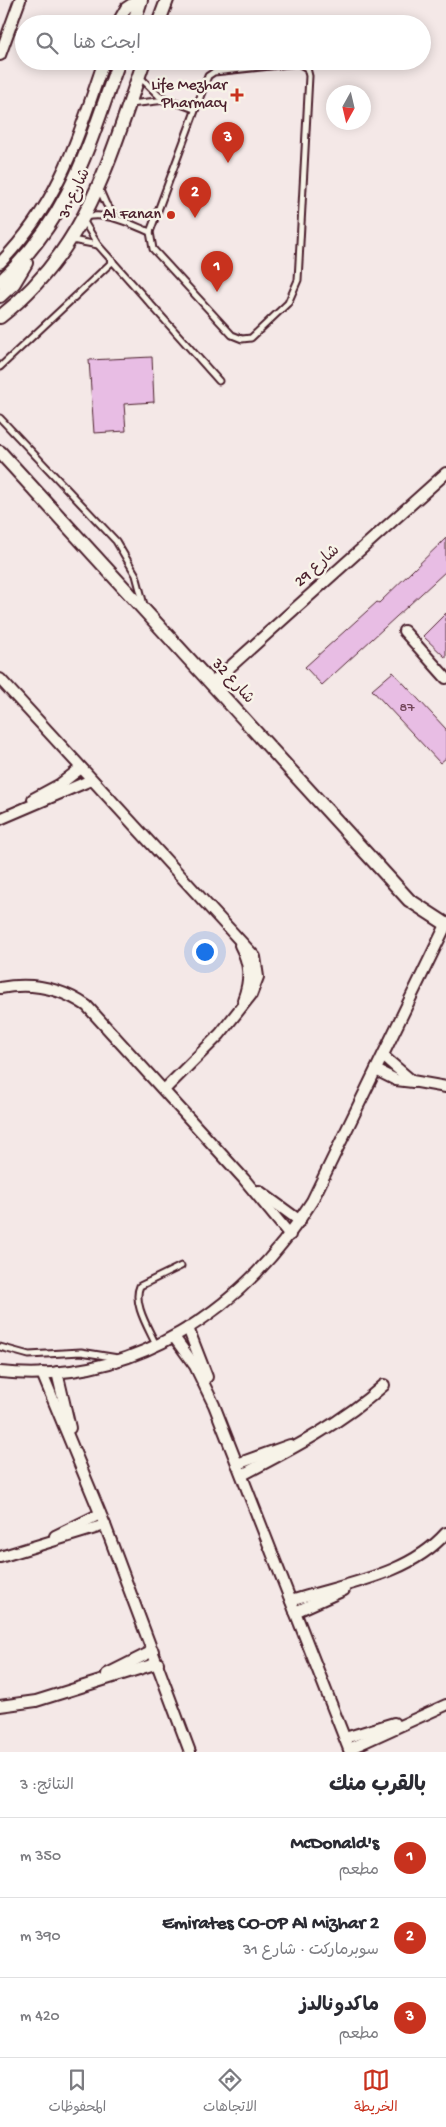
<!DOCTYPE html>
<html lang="ar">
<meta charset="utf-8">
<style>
body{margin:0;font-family:"Gochi Hand","Playpen Sans Arabic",sans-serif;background:#f7f7f7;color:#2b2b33;direction:rtl}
.compass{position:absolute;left:326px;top:85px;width:45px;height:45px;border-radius:50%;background:#fff;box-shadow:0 2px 12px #0003;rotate:188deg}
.you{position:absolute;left:204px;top:951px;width:18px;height:18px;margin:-12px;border:4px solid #fff;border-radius:50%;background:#1a73e8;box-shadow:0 0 0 8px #1a73e833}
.badge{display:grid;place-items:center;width:32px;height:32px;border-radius:50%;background:#c8321e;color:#fff;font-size:16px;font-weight:700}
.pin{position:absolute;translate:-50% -41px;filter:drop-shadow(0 1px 2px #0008)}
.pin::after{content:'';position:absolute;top:26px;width:18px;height:15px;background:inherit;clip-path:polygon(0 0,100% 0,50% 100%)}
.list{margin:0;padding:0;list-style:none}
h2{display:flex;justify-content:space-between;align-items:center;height:65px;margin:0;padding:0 20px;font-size:21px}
h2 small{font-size:16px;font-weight:400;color:#7c7c81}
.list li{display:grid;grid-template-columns:32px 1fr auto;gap:15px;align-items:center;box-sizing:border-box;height:80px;padding:0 20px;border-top:1px solid #e1e1e2}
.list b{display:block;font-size:19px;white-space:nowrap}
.list p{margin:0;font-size:16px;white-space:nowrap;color:#7c7c81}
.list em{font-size:16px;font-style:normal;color:#7c7c81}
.icon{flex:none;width:28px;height:28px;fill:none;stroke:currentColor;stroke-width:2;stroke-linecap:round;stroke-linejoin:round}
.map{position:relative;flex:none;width:446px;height:1752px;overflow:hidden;direction:ltr}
.search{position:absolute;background:#fff;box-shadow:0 2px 12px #0003;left:15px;right:15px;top:15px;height:55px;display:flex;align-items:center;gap:12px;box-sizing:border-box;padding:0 18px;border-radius:28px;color:#7c7c81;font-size:19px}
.sheet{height:305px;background:#fff}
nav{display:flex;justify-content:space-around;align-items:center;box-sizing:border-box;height:70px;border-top:1px solid #e1e1e2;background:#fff;font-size:14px;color:#7c7c81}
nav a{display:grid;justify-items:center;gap:2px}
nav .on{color:#c8321e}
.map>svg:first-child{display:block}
.building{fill:#e8bde4;stroke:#4a1f2b}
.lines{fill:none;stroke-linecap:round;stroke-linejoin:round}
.service-casing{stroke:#4a1f2b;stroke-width:9}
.minor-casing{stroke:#4a1f2b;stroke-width:14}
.tertiary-casing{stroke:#4a1f2b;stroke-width:16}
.service{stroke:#f7f3e8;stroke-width:5}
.minor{stroke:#f7f3e8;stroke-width:10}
.tertiary{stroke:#f7f3e8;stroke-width:12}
.poi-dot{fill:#c8321e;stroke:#f7f3e8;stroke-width:2}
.labels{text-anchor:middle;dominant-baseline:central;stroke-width:5;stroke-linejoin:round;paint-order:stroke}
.number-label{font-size:14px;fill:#724659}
.poi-label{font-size:16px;fill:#4a1f2b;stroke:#f7f3e8;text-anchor:end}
.street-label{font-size:16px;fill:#4a1f2b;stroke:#f7f3e8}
</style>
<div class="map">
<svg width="446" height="1752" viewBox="0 0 446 1752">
<rect width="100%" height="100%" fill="#f4e8e7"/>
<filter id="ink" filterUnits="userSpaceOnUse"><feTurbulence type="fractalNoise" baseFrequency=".02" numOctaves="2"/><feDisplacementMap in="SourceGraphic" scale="10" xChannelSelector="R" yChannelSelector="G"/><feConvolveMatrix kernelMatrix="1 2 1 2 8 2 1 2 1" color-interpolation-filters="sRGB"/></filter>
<g filter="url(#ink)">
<g class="building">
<polygon points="152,357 154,402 124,404 126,431 94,433 89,360"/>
<polygon points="446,538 446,571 322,685 305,667 377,602 379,603"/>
<polygon points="446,613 446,658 423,636"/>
<polygon points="393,672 446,729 446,758 440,763 372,690"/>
</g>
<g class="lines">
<g class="service-casing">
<g id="service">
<polygon points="298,63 307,68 309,76 298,280 288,303 251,338 242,339 232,335 153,249 150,232 208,76 214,72"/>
<polyline points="140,77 159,96 194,109"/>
<polyline points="130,104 166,100"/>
<polyline points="99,188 106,204 116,217"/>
<path d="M85,217C109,212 128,223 150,232"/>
<polyline points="83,220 98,245 219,381"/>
<polyline points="72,240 98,245"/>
<polyline points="0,367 113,261"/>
<polyline points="0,418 116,541 136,575 144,605"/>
<path d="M156,1345C149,1329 132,1303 140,1286L181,1266"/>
<polyline points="0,1347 29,1355 81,1352 118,1358"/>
</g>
</g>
<g class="minor-casing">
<g id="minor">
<polyline points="117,24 126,8 138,0"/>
<polyline points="0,55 20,0"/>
<path d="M0,263C60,202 77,139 104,61"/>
<polyline points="404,631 446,678"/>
<polyline points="0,679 255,957 258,977 251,995 220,1034 164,1090"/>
<polyline points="211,684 446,473"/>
<polyline points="33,799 59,785 81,768"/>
<polyline points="0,819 91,780"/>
<path d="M240,945C250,964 251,979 243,1000"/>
<path d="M0,988C32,982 61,988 87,1006L244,1179L290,1235"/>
<polyline points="383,1056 412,1081 446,1087"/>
<polyline points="376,1070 396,1080 413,1082"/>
<polyline points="259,1191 300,1221"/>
<polyline points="188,1328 207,1377"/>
<polyline points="174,1337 195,1366 214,1405 350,1752"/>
<path d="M0,1372C133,1386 244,1310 312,1201L446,925"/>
<polyline points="57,1372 70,1428"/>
<polyline points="42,1373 105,1525 190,1752"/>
<polyline points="237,1464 290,1445"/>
<path d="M242,1475C292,1449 342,1423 384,1385"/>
<polyline points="55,1536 100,1514"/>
<polyline points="0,1557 105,1525"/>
<path d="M291,1601C343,1584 408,1576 446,1533"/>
<polyline points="295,1612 344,1590"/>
<polyline points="107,1674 153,1651"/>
<polyline points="0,1706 36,1701 158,1663"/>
<polyline points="345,1738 394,1723"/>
<polyline points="349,1749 446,1705"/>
</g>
</g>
<g class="tertiary-casing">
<g id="tertiary">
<polyline points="133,24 141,0"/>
<polyline points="158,24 167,0"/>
<path d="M0,282C70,218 88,147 119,61"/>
<polyline points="0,296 14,283 26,263"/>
<path d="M0,317C87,249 109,160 144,61"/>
<polyline points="0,452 409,900 446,924"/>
</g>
</g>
<use href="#service" class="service"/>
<use href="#minor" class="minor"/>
<use href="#tertiary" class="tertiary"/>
</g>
</g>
<g class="poi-dot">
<path d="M234.5 87.5h5v5h5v5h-5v5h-5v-5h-5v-5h5z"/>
<circle cx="171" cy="215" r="5"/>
</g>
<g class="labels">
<g class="number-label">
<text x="407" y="708">87</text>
</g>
<g class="poi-label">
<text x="227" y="86">Life Mezhar<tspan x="227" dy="18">Pharmacy</tspan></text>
<text x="161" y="215">Al Fanan</text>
</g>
<g class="street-label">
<text transform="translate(76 194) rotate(-65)">شارع 31</text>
<text transform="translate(318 567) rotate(-42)">شارع 29</text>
<text transform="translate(232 682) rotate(48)">شارع 32</text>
</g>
</g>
</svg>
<svg class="compass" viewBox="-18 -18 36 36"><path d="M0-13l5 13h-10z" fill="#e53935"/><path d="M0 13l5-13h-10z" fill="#7c7c81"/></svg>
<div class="you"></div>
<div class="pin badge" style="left:217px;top:292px">1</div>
<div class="pin badge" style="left:195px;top:218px">2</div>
<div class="pin badge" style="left:228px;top:163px">3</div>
<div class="search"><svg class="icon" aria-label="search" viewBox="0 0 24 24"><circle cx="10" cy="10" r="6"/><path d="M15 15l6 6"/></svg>ابحث هنا</div>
</div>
<section class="sheet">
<h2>بالقرب منك<small>النتائج: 3</small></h2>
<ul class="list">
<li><span class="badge">1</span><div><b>McDonald's</b><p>مطعم</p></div><em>350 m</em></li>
<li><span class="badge">2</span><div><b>Emirates CO-OP Al Mizhar 2</b><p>سوبرماركت · شارع 31</p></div><em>390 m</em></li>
<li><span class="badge">3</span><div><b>ماكدونالدز</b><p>مطعم</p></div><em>420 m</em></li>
</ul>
</section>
<nav>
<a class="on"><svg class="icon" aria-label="map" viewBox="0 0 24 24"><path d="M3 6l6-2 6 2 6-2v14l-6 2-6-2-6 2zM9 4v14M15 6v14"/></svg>الخريطة</a>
<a><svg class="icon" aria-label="directions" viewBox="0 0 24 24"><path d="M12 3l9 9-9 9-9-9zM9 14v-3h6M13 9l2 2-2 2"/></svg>الاتجاهات</a>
<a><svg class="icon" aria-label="saved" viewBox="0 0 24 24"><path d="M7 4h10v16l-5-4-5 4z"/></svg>المحفوظات</a>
</nav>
